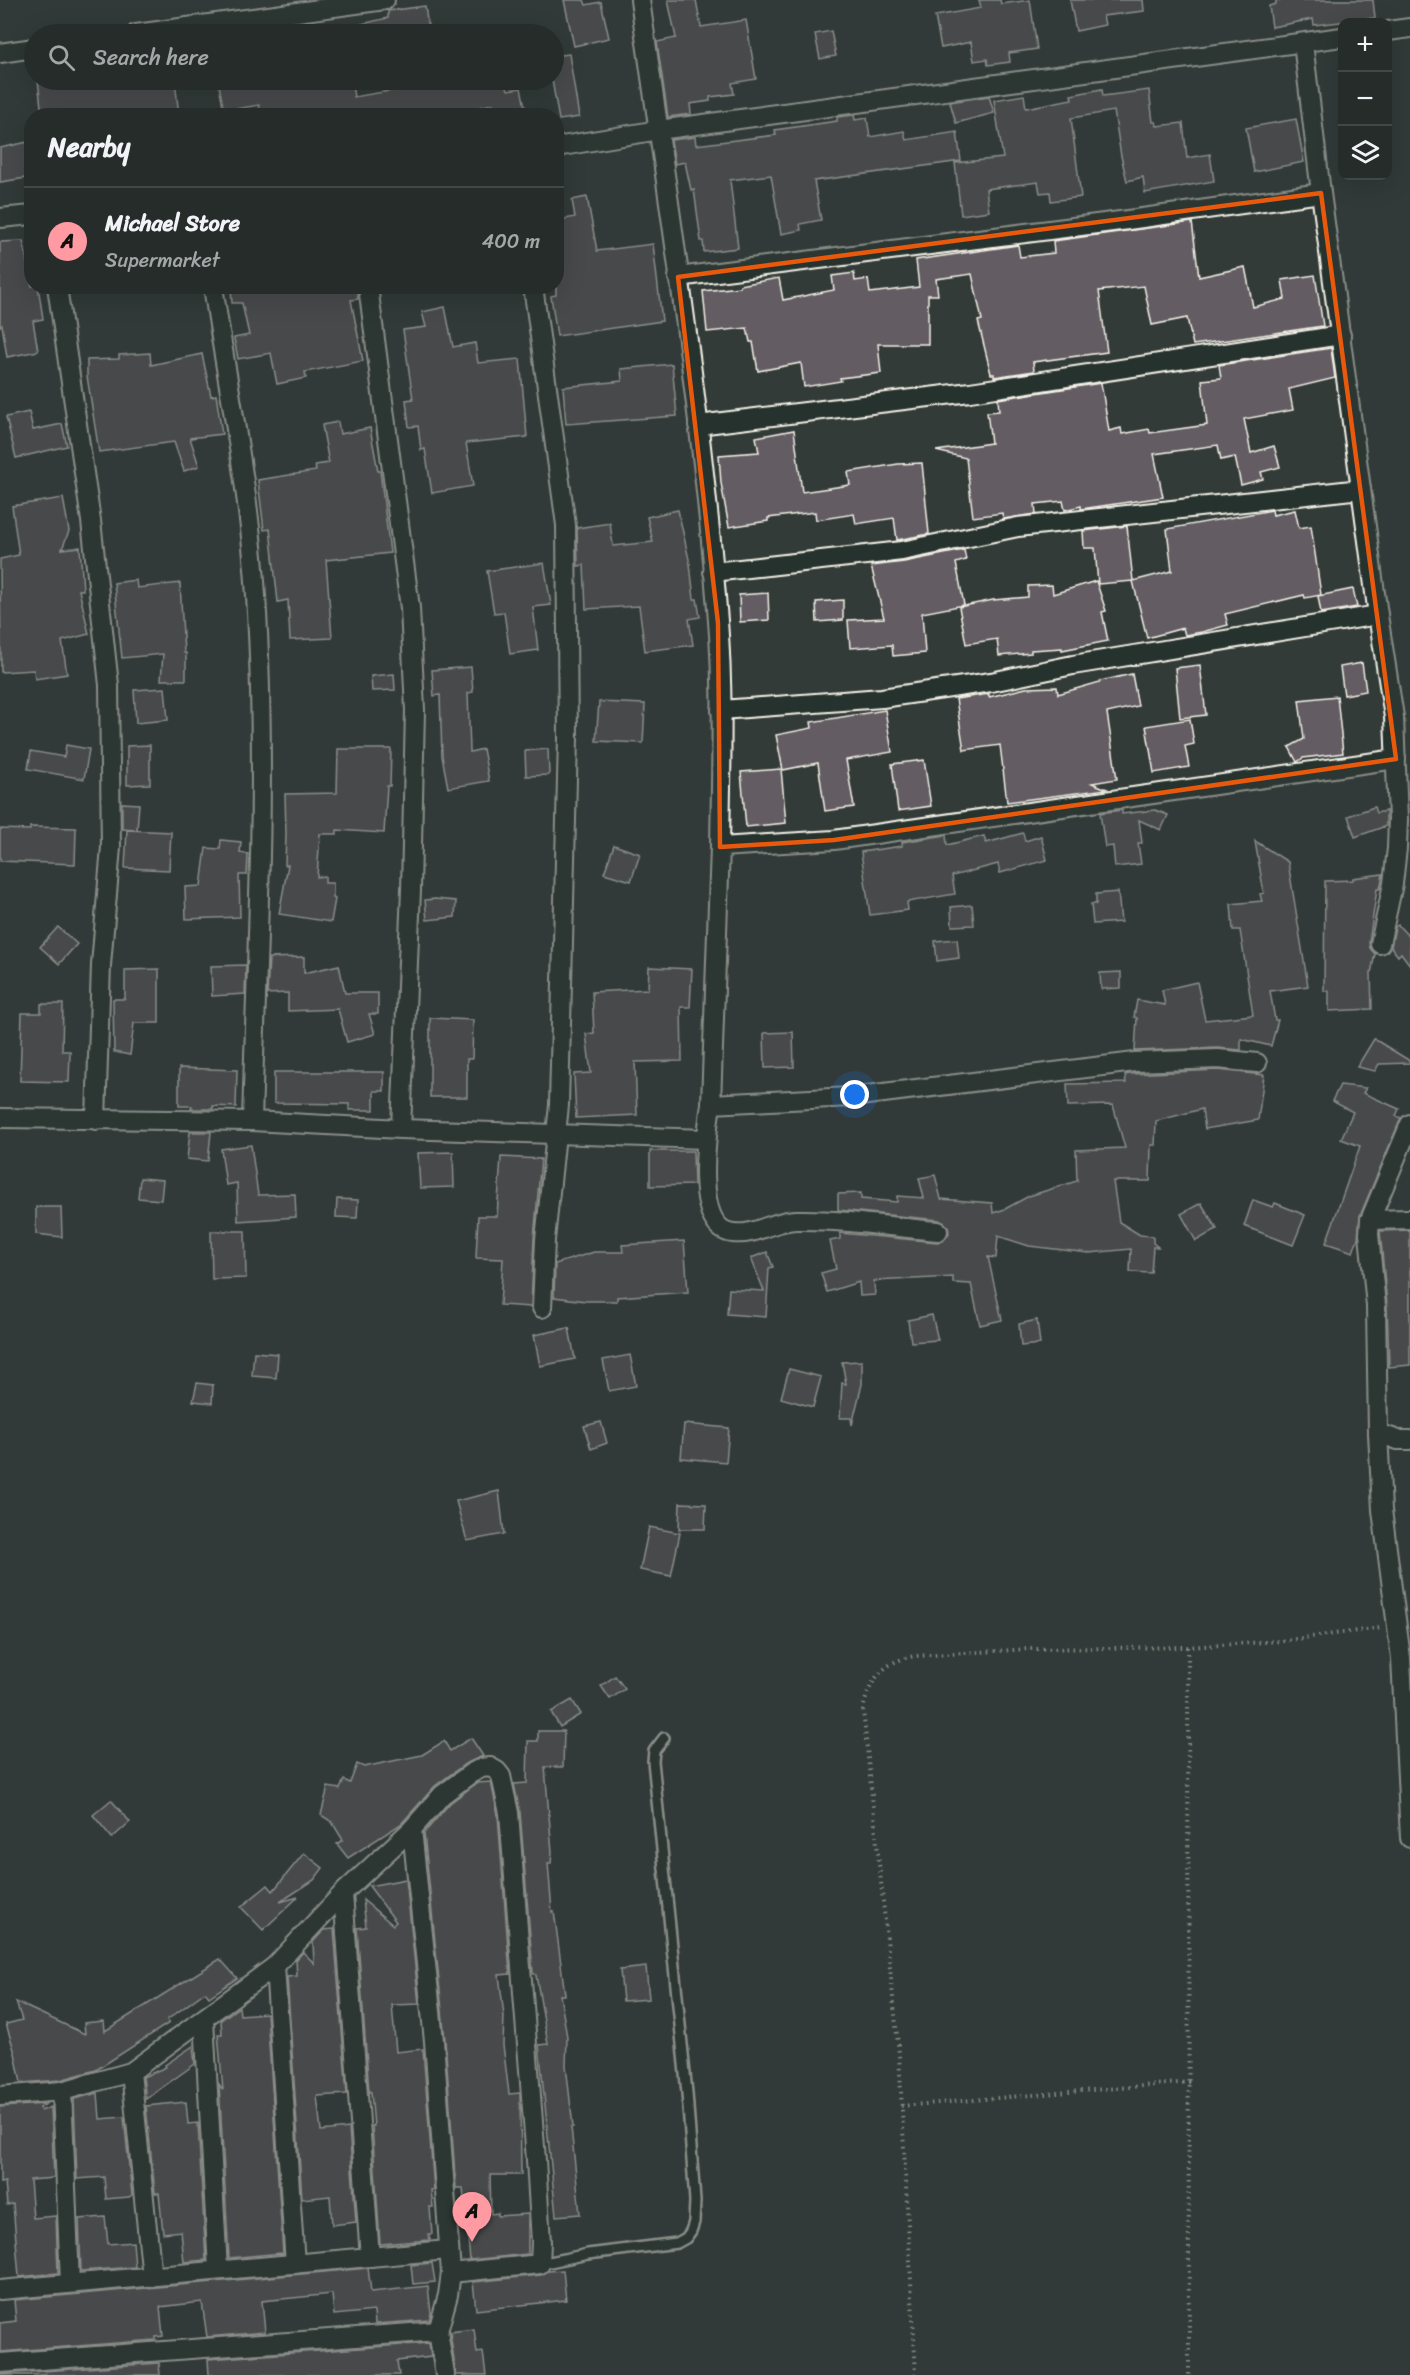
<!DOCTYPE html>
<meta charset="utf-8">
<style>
body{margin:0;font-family:Sriracha,sans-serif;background:#323836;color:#f1f3f6}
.controls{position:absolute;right:18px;top:18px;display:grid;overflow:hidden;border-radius:12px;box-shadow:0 6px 24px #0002}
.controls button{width:54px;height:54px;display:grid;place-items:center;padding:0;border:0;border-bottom:2px solid #424847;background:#262c2a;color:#f1f3f6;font:30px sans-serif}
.you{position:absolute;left:855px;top:1095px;width:21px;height:21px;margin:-15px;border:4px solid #fff;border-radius:50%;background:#1a73e8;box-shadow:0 0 0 9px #1a73e833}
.badge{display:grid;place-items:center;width:39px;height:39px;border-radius:50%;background:#ff9aa2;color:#111;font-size:20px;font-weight:700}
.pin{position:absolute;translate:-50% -50px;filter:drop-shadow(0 2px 3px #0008)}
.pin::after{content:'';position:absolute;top:32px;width:21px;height:18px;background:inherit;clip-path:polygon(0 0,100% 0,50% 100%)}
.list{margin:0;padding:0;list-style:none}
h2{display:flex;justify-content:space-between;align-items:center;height:78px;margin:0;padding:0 24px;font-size:26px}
h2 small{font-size:20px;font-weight:400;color:#a4a7a8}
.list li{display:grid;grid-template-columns:39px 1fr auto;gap:18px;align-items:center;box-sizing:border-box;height:108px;padding:0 24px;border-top:2px solid #424847}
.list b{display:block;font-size:22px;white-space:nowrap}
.list p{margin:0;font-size:20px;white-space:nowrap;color:#a4a7a8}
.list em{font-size:20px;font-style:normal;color:#a4a7a8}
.icon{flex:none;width:33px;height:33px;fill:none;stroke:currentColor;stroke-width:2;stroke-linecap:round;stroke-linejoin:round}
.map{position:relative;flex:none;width:1410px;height:2375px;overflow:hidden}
.search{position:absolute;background:#262c2a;box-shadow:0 6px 24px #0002;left:24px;top:24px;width:540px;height:66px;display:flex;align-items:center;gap:15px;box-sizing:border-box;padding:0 21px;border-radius:33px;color:#a4a7a8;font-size:22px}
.panel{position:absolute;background:#262c2a;box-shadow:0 6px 24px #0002;left:24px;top:108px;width:540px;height:186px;border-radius:24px}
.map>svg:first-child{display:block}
.building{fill:#635b64;stroke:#f4f1e8;stroke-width:1.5}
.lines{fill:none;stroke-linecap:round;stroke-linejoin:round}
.lane-casing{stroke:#f4f1e8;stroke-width:14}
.street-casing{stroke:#f4f1e8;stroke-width:22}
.path{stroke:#f4f1e8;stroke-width:4;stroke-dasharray:1.5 4.5;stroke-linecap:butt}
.lane{stroke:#26332d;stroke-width:9}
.street{stroke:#26332d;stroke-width:18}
.marked{fill:none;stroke:#e8590c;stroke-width:4.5;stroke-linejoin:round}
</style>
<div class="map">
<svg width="1410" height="2375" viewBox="0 0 1410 2375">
<rect width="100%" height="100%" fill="#323b38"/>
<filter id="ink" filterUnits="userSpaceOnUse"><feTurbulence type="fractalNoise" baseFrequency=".0167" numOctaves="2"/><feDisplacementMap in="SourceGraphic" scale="12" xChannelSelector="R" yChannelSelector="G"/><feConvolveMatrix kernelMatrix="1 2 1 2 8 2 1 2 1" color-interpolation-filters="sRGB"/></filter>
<g filter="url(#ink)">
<g class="building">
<polygon points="564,0 584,0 586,5 601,2 609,38 574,46"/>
<polygon points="668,0 696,0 701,27 746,20 756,79 732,83 734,94 710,97 710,101 690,104 691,114 668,117 657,42 676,38"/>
<polygon points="979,0 1000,0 1001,4 1030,0 1037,49 1009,53 1010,62 988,65 987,59 974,61 971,42 941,48 935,16 981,8"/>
<polygon points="1070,0 1143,0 1144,11 1103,16 1105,25 1076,31"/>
<polygon points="1276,0 1373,0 1375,18 1314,25 1313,19 1272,27 1269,6 1276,4"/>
<polygon points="425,6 429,34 345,34 344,28 388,18 388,11"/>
<polygon points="831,31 836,56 820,59 815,34"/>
<polygon points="569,54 579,117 559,120 552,80 554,56"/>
<polygon points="38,80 175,80 179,116 42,116"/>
<polygon points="218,80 351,80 354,97 449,81 449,80 505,80 508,90 521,88 527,116 496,116 493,104 444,116 261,116 259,105 224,111"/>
<polygon points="1102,89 1103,96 1149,90 1153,122 1156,122 1157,126 1183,123 1187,158 1210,154 1214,181 1145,193 1143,177 1127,181 1121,156 1114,111 1071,118 1081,197 1051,201 1050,192 1040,193 1038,182 986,189 989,211 961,215 955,163 1003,158 994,100 1024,95 1026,108 1072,99 1071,95"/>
<polygon points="989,96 994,113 956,123 950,102"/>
<polygon points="854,115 855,120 867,118 870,137 904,131 906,140 957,132 961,161 814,181 821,220 800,224 801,230 781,234 771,175 730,180 738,248 704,252 703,241 701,241 694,189 691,190 685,162 675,164 671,140 695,137 696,145 776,135 775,130 837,121 837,117"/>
<polygon points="1296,119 1304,162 1254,172 1246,128"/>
<polygon points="28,142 32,177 0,182 0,148"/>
<polygon points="587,197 597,251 653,244 662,321 557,336 551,296 556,295 556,221 575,217 572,200"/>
<polygon points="1192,222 1199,277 1245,267 1253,307 1285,299 1282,280 1315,275 1323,326 1193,345 1187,318 1152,325 1144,286 1099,291 1107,352 1033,362 1034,371 994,377 994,374 991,374 978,321 982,320 972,274 936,279 938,295 928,295 928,344 878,344 881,373 840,378 841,381 804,387 801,363 758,371 753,342 750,342 747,328 707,332 703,291 740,287 740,285 779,278 783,300 834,290 832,276 854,273 855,281 868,279 870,293 919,287 916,260 1018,245 1020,257 1054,253 1053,241"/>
<polygon points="23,241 32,286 38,286 43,319 33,321 38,351 7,357 2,325 0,326 0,242"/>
<polygon points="231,286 357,286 358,299 351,300 363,361 305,372 306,378 277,384 271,353 238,359 234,338 249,335 242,303 232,303"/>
<polygon points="445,307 453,347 475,343 478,363 520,359 527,437 466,443 473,486 432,493 425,449 421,450 418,426 409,427 406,400 413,399 403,330 426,327 422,312"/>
<polygon points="1331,348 1335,378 1289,389 1293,410 1244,419 1251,453 1274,446 1280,467 1261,472 1263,479 1241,485 1235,457 1221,460 1218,445 1154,454 1163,497 1081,509 1081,506 1065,510 1063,501 1035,504 1036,514 1003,519 1002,513 973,517 966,458 936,451 991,443 987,412 999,411 998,399 1101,383 1109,431 1121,428 1122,434 1149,429 1150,433 1207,425 1202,380 1221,378 1219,365"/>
<polygon points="150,353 151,365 202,354 211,396 216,395 222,434 190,438 199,466 184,471 174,442 99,452 87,376 87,360 119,359 119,355"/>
<polygon points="672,364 677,416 566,424 563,387 622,381 621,369"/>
<polygon points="29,412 33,430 62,424 67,446 16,458 6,417"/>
<polygon points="338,422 340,434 370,428 378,471 380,471 390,553 326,560 332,638 290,640 288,600 278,602 270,529 264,530 258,480 316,471 315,465 329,463 322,425"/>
<polygon points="794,430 802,492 850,485 848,472 898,464 922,463 929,534 897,540 894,518 856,524 854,514 816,520 815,512 768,518 768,521 729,527 721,483 719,455 759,452 756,437"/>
<polygon points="63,498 69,531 62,549 80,547 83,590 79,590 89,634 62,641 67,674 35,679 34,670 1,672 0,559 19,555 12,506"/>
<polygon points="678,510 690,564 694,599 697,599 700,617 689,619 693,645 645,651 639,606 586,609 584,565 578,566 577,528 610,523 613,546 653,542 647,517"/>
<polygon points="1272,510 1273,515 1295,510 1299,528 1311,526 1321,595 1305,598 1304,595 1225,614 1228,625 1202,632 1185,635 1183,628 1147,638 1133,581 1098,584 1095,548 1084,548 1083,531 1127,526 1133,581 1172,571 1167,529"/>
<polygon points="964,550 966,560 956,563 964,605 922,613 925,653 893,656 892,645 850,648 848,620 884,618 871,566 904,562"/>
<polygon points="544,563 551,605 533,607 538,650 510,654 504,612 494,613 487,571"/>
<polygon points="136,580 137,588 180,583 184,653 186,653 186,680 161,680 163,654 122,658 114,583"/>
<polygon points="1096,581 1106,611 1102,612 1108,641 1062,650 1062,648 1031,650 1031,653 999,656 997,639 966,644 959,607 993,600 1028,597 1028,586 1052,585 1053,594"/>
<polygon points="1353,589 1357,607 1321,613 1318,596"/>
<polygon points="768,593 769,620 740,622 739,595"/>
<polygon points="843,600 843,620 817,622 816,602"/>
<polygon points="1362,663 1366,691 1344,695 1340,667"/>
<polygon points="1200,665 1206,715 1180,718 1175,668"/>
<polygon points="471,667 473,692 468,693 470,752 483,749 489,781 448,788 442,756 440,695 434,696 432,670"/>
<polygon points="394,674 395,690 372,691 371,676"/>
<polygon points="1132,674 1138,706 1107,713 1117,779 1092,783 1107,789 1007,802 1000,745 964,750 956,699 989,694 989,697 1026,688 1057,687 1058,694 1100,682 1100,681"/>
<polygon points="165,688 168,720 136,723 134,690"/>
<polygon points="1337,696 1343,753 1303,758 1297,762 1289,747 1304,739 1299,700"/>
<polygon points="599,702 645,704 643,743 596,741"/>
<polygon points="885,710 892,752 846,760 854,807 825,811 818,763 783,770 776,735 812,728 811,722"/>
<polygon points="1190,719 1194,744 1185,746 1189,767 1154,773 1146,726"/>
<polygon points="66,745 89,749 84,779 28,769 31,751 64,757"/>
<polygon points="150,745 150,784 127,785 127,746"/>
<polygon points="338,749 391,749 390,786 387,786 384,833 337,830 337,834 320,834 317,877 325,876 325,883 333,883 333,898 335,899 331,922 279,914 288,865 285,865 286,834 285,794 337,793"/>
<polygon points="548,749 549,775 526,776 525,751"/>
<polygon points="924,760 931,806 898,811 892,764"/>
<polygon points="781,769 786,823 746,827 741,772"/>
<polygon points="122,803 139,804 137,830 122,829"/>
<polygon points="1374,807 1376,813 1386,811 1386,826 1355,837 1348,816"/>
<polygon points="1122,810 1122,814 1155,810 1168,815 1161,830 1139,820 1142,843 1138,843 1141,864 1115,867 1113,846 1105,847 1100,813"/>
<polygon points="30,827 76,828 75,864 0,861 0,829 30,830"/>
<polygon points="127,830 171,832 169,870 125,868"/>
<polygon points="1023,833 1025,841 1041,836 1047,860 1000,873 998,864 952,876 955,894 907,902 908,910 870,915 861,852 902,846 902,842 946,835 947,845 984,836 986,843"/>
<polygon points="221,840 241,842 240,853 248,854 247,875 239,875 240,917 186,919 185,887 201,886 206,848 220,849"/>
<polygon points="1255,841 1288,862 1308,986 1270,991 1275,1020 1278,1020 1271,1046 1241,1039 1241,1050 1218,1048 1135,1051 1137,1018 1134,1017 1137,1000 1165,1005 1162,990 1197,982 1205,1020 1253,1015 1240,930 1233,930 1231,904 1262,901 1260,894 1264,893"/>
<polygon points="614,845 640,854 631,881 604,873"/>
<polygon points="1383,874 1380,889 1377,889 1369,942 1370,948 1375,954 1371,973 1372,1009 1329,1011 1329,991 1324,991 1325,881 1353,880 1353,878"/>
<polygon points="1118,892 1121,922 1093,924 1091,904 1096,904 1096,894"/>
<polygon points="435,899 456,901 455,917 427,920 425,900"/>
<polygon points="972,905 974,925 952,926 951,907"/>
<polygon points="1398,925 1410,938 1410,965 1401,953 1398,956 1391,947 1395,927"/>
<polygon points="58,927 77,944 59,964 40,947"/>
<polygon points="957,939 959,958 937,961 935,941"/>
<polygon points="304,957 304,973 339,965 345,993 378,993 378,1014 369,1014 375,1034 347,1042 338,1009 288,1011 288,993 267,994 269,958"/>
<polygon points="246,965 245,994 212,996 211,966"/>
<polygon points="649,967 692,969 690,1007 681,1007 682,1061 635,1062 637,1115 576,1118 574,1074 591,1073 586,1034 594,1033 592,992 648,989"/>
<polygon points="159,969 159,1023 134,1023 130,1055 114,1052 113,999 125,999 125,970"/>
<polygon points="1121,972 1121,988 1101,989 1100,973"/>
<polygon points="41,1004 63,1004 62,1051 70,1051 69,1082 20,1081 22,1013 41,1013"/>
<polygon points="430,1018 473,1020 472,1059 467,1059 467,1097 430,1097"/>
<polygon points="793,1032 794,1067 765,1068 764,1033"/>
<polygon points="1374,1039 1410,1061 1410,1063 1379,1064 1375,1071 1357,1067"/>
<polygon points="179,1068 237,1070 236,1107 213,1106 213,1109 191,1109 192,1106 179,1106"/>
<polygon points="1218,1070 1264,1075 1258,1120 1205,1129 1202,1109 1156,1121 1155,1145 1151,1145 1150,1181 1113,1181 1119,1222 1140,1235 1153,1236 1153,1243 1158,1247 1153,1247 1151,1273 1130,1272 1131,1249 1089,1253 1029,1246 998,1236 996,1258 988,1257 1002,1320 980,1325 971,1284 953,1283 953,1277 874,1281 875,1295 860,1296 859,1282 827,1292 821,1273 836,1269 830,1241 840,1239 840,1233 937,1242 943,1241 949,1233 948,1226 939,1220 838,1210 838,1194 861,1193 861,1199 897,1202 897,1196 924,1198 919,1178 935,1175 941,1199 992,1203 993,1213 1005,1209 1029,1196 1077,1181 1076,1150 1125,1148 1113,1105 1068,1106 1067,1084 1126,1083 1125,1075 1130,1074"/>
<polygon points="274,1072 384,1072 384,1091 374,1091 374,1110 349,1110 349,1104 274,1103"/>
<polygon points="1340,1085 1366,1088 1363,1093 1399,1109 1396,1116 1401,1118 1360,1216 1358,1238 1353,1252 1326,1243 1360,1146 1341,1139 1353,1112 1332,1101"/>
<polygon points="190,1132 211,1132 208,1161 187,1159"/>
<polygon points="251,1145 258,1195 295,1194 296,1217 238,1221 237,1183 226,1185 221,1149"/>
<polygon points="650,1151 693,1151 694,1185 650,1186"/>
<polygon points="453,1152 454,1187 420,1188 418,1153"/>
<polygon points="501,1157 541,1159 534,1239 531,1307 500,1305 503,1259 476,1258 478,1216 497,1216"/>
<polygon points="140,1178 163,1180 161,1200 138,1198"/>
<polygon points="337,1199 358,1200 357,1218 336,1217"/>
<polygon points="1253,1200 1273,1207 1275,1203 1305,1215 1293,1245 1244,1226"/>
<polygon points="1201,1203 1217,1229 1196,1241 1181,1214"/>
<polygon points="36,1207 61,1207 62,1237 36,1234"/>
<polygon points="1410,1230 1410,1365 1389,1367 1387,1305 1380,1231"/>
<polygon points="211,1231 245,1231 246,1278 212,1279"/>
<polygon points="684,1241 688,1292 617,1297 617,1301 586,1301 554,1297 555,1264 594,1252 623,1252 622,1245"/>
<polygon points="767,1252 773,1267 769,1268 766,1317 727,1314 729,1289 764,1291 751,1258"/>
<polygon points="932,1315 938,1340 911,1342 908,1320"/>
<polygon points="1037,1320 1040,1344 1021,1346 1019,1324"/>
<polygon points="569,1328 575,1359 540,1366 534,1335"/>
<polygon points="254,1352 278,1354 276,1378 252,1376"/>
<polygon points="630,1355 636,1386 609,1391 603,1360"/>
<polygon points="862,1361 862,1384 852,1425 851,1418 840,1418 842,1383 846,1384 842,1362"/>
<polygon points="789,1369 821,1377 813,1407 781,1398"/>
<polygon points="197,1383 213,1385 212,1403 193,1401"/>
<polygon points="601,1422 607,1443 591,1449 584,1426"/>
<polygon points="684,1424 729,1428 726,1462 681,1458"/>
<polygon points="499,1491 504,1534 467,1541 456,1501"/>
<polygon points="680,1503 706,1504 705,1529 679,1529"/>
<polygon points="649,1527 680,1533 671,1576 640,1570"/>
<polygon points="615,1676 625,1689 610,1699 601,1686"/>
<polygon points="572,1700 581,1714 560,1727 551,1712"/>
<polygon points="538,1731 564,1731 563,1767 545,1767 552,1852 551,1863 548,1863 552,1912 554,1911 565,1995 560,1995 567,2037 566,2065 573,2127 571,2127 580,2214 556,2216 539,2045 548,2044 536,1975 533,1973 520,1812 514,1784 527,1783 528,1741 538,1741"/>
<polygon points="471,1738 483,1756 465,1764 435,1786 401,1824 348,1858 337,1844 343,1840 332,1822 321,1815 328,1787 340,1789 344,1780 350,1783 357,1764 364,1767 422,1755 444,1741 450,1751"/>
<polygon points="491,1782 498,1815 510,1974 499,1975 504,2016 503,2045 509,2094 520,2093 521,2175 490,2175 491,2214 498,2213 498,2216 528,2214 528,2254 470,2260 463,2188 456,2188 445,2040 424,1833 450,1803 477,1783"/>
<polygon points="111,1800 130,1822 112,1838 93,1815"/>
<polygon points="304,1853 323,1868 314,1880 280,1902 298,1897 263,1930 241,1907 268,1885 273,1891"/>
<polygon points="406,1879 419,2004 392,2005 396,2052 423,2049 434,2190 431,2190 433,2207 430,2207 432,2234 429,2234 430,2240 380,2244 372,2126 374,2126 371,2092 369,2092 357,1928 366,1927 363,1900 393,1925 396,1922 369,1886"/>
<polygon points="334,1929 347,2094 317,2096 321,2131 349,2128 356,2222 332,2225 330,2196 302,2199 287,1977 297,1976 296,1960 303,1952 314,1963 313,1942 324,1930"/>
<polygon points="220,1959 237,1978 209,1997 205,1992 167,2020 169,2023 96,2070 60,2080 21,2083 15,2053 6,2024 22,2020 16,2002 85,2034 84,2023 104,2021 105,2031"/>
<polygon points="646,1967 649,1999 623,2001 620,1970"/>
<polygon points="239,2007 240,2015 267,2013 283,2253 229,2258 219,2084 223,2090 218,2034 222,2034 221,2020"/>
<polygon points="193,2046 195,2064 146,2099 143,2077 166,2067 165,2065"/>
<polygon points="98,2093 100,2119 124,2117 132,2195 129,2197 106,2199 104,2177 77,2179 74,2099"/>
<polygon points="186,2102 188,2124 198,2123 206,2260 184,2262 181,2231 163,2233 159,2193 155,2193 146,2106"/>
<polygon points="46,2104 40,2108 41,2111 51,2107 54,2178 30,2180 33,2218 56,2216 58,2273 19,2277 13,2204 7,2205 5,2182 0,2183 0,2107"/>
<polygon points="105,2217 108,2244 133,2242 135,2267 81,2271 79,2219"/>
<polygon points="432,2263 435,2282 413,2284 411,2265"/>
<polygon points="368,2268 371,2292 428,2286 431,2314 429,2320 375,2324 374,2311 334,2315 332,2294 262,2301 265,2332 207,2337 202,2302 160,2307 163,2336 156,2337 156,2340 0,2352 0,2323 16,2321 14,2300"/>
<polygon points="563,2270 566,2300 476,2310 473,2282 541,2275 548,2271"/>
<polygon points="474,2329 477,2353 483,2352 486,2375 456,2375 450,2332"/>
<polygon points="429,2343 431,2357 397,2361 399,2375 209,2375 208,2359"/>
<polygon points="159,2363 160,2375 0,2375 0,2374"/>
</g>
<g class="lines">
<g class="lane-casing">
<polyline id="lane" points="540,2264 588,2254 677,2243 686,2238 691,2231 694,2222 695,2201 687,2093 653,1761 654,1751 664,1738"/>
</g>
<g class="street-casing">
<g id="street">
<path d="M640,0C669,206 702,413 718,621C724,696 721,772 720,847"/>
<polyline points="1388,31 1410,28"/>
<polyline points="136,34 385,0"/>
<polyline points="1303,43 1321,193 1378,615"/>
<polyline points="0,53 34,48"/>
<polyline points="556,147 659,130 1342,37"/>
<polyline points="0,218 32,215"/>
<polyline points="678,277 1128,220 1321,193"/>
<polyline points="57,286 91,521 109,685 111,847 101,965 96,1120"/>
<path d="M213,286C228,389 250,492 256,596C267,770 257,946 252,1121"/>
<polyline points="368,286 410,608 415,710 411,890 401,1129"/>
<polyline points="533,286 566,525 568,738 559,1105 545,1240 542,1308"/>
<polyline points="698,425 970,392 1341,335"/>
<polyline points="713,572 902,551 1018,527 1361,489"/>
<polyline points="721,710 882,698 991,682 1073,665 1378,615 1394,717 1398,819 1397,848 1393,884 1380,944"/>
<polyline points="711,1104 851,1097 1135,1062 1218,1059 1257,1063"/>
<polyline points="0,1118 252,1121 401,1129 706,1139"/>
<polyline points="1410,1124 1370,1220 1369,1234 1376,1306 1378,1433 1382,1510 1401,1658 1410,1838"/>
<polyline points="1370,1220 1410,1219"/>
<path d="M938,1231C891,1227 843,1219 796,1220C775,1220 755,1236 733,1233C692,1229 707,1132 711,1104L720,847L834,840L1396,759"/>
<polyline points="1378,1433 1398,1440 1410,1440"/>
<polyline points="412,1829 434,2041 451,2273 448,2295 438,2331 445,2375"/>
<polyline points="343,1893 370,2257"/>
<polyline points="275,1966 295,2264"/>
<polyline points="204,2020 218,2270"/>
<polyline points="131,2072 152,2277"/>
<polyline points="62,2091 70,2283"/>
<polyline points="0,2096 62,2091 131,2072 275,1966 343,1893 412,1829 442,1795 470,1774 481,1768 490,1767 497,1771 501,1776 509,1813 536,2160 541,2242 540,2264 451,2273"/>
<polyline points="0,2290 448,2250"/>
<polyline points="0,2363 438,2331"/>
</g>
</g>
<g class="path">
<polyline points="1188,1647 1189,2375"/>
<polyline points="901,2106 1190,2082"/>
<path d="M916,2375L899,2054L863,1710C869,1680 884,1660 916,1656L1029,1649L1188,1647L1280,1641L1381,1628"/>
</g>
<use href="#lane" class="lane"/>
<use href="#street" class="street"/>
</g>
</g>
<path d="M0 0H1410V2375H0ZM1321,193L1396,759L834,840L720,847L718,623L678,277Z" fill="#323b38" fill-opacity=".55" fill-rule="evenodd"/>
<path class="marked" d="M1321,193L1396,759L834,840L720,847L718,623L678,277Z"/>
</svg>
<div class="controls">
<button>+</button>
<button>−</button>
<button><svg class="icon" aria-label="layers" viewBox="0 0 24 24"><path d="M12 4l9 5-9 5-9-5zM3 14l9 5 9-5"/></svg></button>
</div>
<div class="you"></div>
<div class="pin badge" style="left:472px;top:2242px">A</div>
<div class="search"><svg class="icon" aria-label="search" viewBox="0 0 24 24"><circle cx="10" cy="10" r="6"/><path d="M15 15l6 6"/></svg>Search here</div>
<section class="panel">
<h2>Nearby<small></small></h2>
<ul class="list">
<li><span class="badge">A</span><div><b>Michael Store</b><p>Supermarket</p></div><em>400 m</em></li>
</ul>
</section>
</div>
